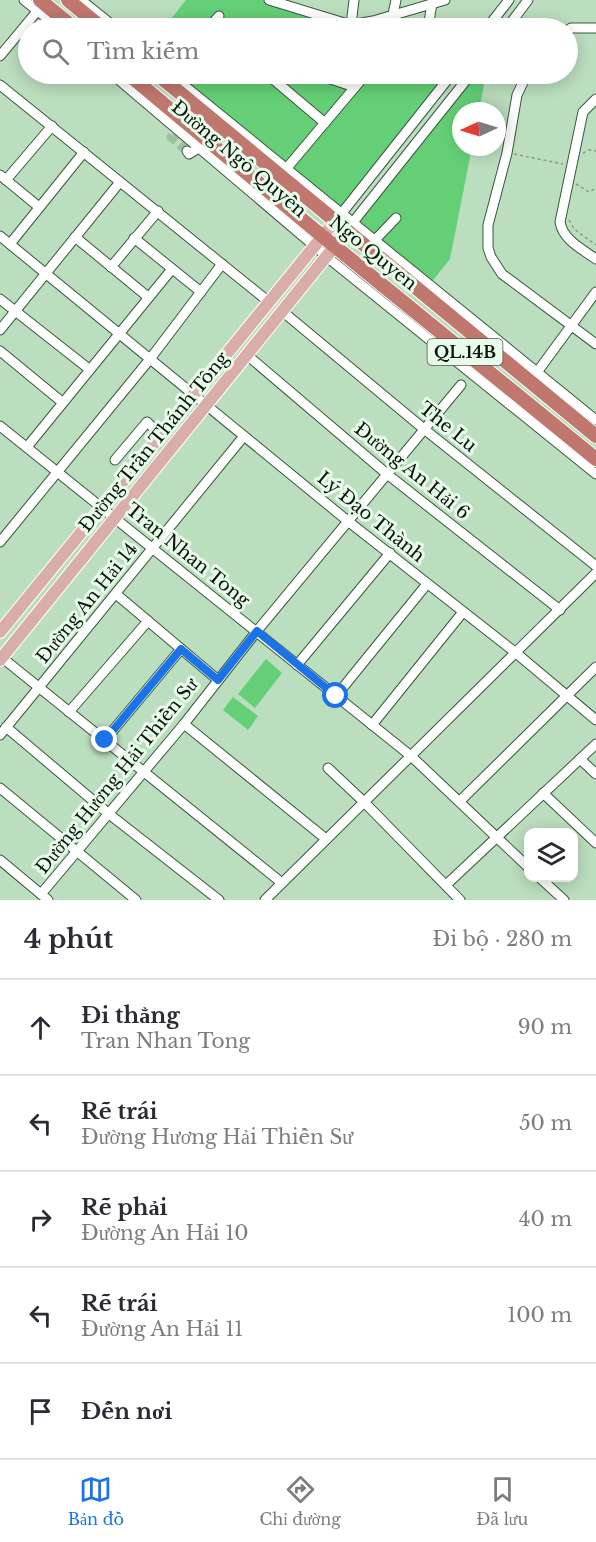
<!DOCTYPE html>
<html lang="vi">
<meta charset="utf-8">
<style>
body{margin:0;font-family:"Libre Baskerville",serif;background:#f7f7f7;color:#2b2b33}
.controls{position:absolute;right:18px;bottom:18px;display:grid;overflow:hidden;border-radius:12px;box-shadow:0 3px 15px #0003}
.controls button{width:54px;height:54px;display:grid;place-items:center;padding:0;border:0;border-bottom:2px solid #e1e1e2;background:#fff;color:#2b2b33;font:30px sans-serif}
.compass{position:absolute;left:452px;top:102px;width:54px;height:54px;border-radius:50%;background:#fff;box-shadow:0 3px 15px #0003;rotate:266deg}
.stop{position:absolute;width:18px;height:18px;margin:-14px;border:4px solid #1a73e8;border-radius:50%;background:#fff}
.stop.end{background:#1a73e8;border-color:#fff;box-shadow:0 2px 6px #0008}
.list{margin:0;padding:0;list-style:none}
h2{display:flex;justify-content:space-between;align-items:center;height:78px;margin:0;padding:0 24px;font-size:26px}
h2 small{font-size:20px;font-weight:400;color:#7c7c81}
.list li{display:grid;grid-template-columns:39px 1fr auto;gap:18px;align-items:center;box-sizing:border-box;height:96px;padding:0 24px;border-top:2px solid #e1e1e2}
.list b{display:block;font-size:22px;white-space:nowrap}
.list p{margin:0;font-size:20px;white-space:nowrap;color:#7c7c81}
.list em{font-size:20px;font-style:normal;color:#7c7c81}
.icon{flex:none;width:33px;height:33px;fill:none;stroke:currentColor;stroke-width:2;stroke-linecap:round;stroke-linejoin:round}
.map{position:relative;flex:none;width:596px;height:900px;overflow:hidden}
.search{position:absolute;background:#fff;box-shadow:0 3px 15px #0003;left:18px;right:18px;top:18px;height:66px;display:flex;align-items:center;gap:15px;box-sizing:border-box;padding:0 21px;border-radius:33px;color:#7c7c81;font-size:22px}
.sheet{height:558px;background:#fff}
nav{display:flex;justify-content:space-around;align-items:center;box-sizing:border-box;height:84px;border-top:2px solid #e1e1e2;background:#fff;font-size:16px;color:#7c7c81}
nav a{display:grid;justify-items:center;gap:3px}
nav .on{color:#1a73e8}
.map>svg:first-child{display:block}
.green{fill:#64cf76}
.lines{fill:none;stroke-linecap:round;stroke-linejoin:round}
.minor-tunnel{stroke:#a0c0a3;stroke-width:9;stroke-dasharray:9 4.5;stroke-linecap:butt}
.minor-casing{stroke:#39583d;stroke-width:11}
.major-casing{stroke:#fff;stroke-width:14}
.highway-casing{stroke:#fff;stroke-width:16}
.path{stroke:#829d84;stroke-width:1.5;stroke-dasharray:3 3;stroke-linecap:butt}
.minor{stroke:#fff;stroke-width:9}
.major{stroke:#d9ada8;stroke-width:12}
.highway{stroke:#c0776e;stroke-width:14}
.route{stroke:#1a73e8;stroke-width:8}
.labels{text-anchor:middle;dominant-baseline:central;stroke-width:6;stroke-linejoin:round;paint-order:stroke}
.shield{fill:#e8fae9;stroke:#4d5a4e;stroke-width:1.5}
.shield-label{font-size:16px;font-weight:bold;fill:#0a160b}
.street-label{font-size:18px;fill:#0a160b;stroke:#e8fae9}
</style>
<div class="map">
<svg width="596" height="900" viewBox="0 0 596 900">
<rect width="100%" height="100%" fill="#bbdebe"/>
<g class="green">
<polygon points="186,0 275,0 351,28 164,28"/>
<polygon points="171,74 437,74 449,77 342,213"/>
<polygon points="471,74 486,74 479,111 461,111 461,147 472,147 450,259 430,284 354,222"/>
<polygon points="266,659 282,673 255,708 238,694"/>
<polygon points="233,697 258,716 248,730 223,710"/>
</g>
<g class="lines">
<polyline class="minor-tunnel" points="172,135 171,137 187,151"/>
<g class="minor-casing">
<g id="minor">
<polyline points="24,0 59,28"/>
<polyline points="81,0 116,28"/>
<polyline points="269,0 351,25 373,21 445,0"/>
<polyline points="393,14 396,0"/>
<polyline points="429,22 432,3"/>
<polyline points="351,25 354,0"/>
<polyline points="208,28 219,16"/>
<polyline points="487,28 509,0"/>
<polyline points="507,28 528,0"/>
<polyline points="568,30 571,28 596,28"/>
<polyline points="0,56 44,3"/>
<polyline points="112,74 332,261 596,474"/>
<polyline points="170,74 596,420"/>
<polyline points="267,74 325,123"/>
<polyline points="315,74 355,87"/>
<polyline points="527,74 517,95 507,153 488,225 488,248 491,257 502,274 596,344"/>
<polyline points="0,85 269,302"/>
<path d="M596,99L583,112L560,222C563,240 582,249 596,259"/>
<polyline points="187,151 189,154 200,147"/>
<polyline points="286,169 366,74"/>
<polyline points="0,175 39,207"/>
<polyline points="6,180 52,126"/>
<polyline points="338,218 452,74"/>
<polyline points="350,226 471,74"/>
<polyline points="0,236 349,522 516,653 596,720"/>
<polyline points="75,237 148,297"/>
<polyline points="134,238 201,292"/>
<polyline points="375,240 396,218"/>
<polyline points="10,244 84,152"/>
<polyline points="111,267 158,211"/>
<polyline points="0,299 89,369"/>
<polyline points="282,311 424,429 596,566"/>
<polyline points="0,330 120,182"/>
<polyline points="0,351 62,402"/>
<polyline points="247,355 387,474 560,610"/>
<polyline points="535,375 596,292"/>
<polyline points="0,426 411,756 528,867"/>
<polyline points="27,447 172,269"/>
<polyline points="115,460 147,422 161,435"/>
<polyline points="0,542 150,359 222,264"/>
<polyline points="116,594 218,680"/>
<polyline points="0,656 282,883"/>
<polyline points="297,665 390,553"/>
<polyline points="336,696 427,584"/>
<polyline points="69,712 148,621"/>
<polyline points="184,724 326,839"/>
<polyline points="372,725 463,612"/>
<polyline points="6,727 109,814 219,900"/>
<polyline points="0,735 244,436"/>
<polyline points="105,740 181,649"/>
<polyline points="580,759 596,774"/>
<polyline points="328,768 364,802 460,900"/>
<polyline points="0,788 136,900"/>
<polyline points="543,793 596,843"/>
<polyline points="460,801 596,667"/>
<polyline points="0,860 48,900"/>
<polyline points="540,878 564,900"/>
<polyline points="446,885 596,744"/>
<polyline points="41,894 184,724 257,631 461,385"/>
<polyline points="265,900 596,573"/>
</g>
</g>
<g class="major-casing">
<g id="major">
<polyline points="0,632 335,221"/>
<polyline points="0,660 347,231"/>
</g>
</g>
<g class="highway-casing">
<g id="highway">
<polyline points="40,0 74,28"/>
<polyline points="68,0 102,28"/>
<polyline points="128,74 316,231 596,459"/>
<polyline points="157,74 596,436"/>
</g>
</g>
<g class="path">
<polyline points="583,153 589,150 596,151"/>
<polyline points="514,154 563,164"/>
<polyline points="576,184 589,192 596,188"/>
<polyline points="569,220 574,229 596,245"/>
</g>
<use href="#minor" class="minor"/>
<use href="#major" class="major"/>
<use href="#highway" class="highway"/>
</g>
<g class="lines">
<polyline class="route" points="105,740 181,649 218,680 257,631 336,696"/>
</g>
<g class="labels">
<rect class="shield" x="427.5" y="339" width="75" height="26" rx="4.5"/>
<g class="shield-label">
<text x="465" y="352">QL.14B</text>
</g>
<g class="street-label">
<text transform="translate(239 159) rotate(40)">Đường Ngô Quyền</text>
<text transform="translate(373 253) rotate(39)">Ngo Quyen</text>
<text transform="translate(448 427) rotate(39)">The Lu</text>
<text transform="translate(154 442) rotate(-51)">Đường Trần Thánh Tông</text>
<text transform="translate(412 471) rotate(39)">Đường An Hải 6</text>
<text transform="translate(371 517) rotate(39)">Lý Đạo Thành</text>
<text transform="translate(188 555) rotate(39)">Tran Nhan Tong</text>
<text transform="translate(87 603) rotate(-51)">Đường An Hải 14</text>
<text transform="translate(117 776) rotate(-51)">Đường Hương Hải Thiền Sư</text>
</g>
</g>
</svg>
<div class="controls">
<button><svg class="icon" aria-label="layers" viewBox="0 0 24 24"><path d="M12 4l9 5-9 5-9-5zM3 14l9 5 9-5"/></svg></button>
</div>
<svg class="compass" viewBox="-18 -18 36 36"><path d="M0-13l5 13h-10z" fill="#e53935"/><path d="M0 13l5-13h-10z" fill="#7c7c81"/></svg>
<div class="stop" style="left:336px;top:696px"></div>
<div class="stop end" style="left:105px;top:740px"></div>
<div class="search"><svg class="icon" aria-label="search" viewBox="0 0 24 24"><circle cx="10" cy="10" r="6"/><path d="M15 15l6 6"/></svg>Tìm kiếm</div>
</div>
<section class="sheet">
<h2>4 phút<small>Đi bộ · 280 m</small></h2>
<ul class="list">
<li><svg class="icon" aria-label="ahead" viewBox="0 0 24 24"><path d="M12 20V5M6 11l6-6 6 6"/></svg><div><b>Đi thẳng</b><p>Tran Nhan Tong</p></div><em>90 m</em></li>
<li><svg class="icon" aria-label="left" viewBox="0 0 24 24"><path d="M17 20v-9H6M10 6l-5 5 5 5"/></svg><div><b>Rẽ trái</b><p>Đường Hương Hải Thiền Sư</p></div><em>50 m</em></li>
<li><svg class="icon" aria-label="right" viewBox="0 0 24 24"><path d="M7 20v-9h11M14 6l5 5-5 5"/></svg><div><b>Rẽ phải</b><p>Đường An Hải 10</p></div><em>40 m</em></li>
<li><svg class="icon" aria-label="left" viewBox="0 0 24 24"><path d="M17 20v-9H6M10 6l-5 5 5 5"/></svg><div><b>Rẽ trái</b><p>Đường An Hải 11</p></div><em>100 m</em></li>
<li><svg class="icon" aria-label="arrive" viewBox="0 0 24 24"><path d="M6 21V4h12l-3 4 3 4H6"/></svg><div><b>Đến nơi</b></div></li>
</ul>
</section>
<nav>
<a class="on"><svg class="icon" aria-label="map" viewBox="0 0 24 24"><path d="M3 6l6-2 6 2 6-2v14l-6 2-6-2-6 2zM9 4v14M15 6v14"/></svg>Bản đồ</a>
<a><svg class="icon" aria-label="directions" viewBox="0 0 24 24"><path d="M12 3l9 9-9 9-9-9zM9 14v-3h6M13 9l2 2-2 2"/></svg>Chỉ đường</a>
<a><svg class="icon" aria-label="saved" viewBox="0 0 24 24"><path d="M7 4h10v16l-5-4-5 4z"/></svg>Đã lưu</a>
</nav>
